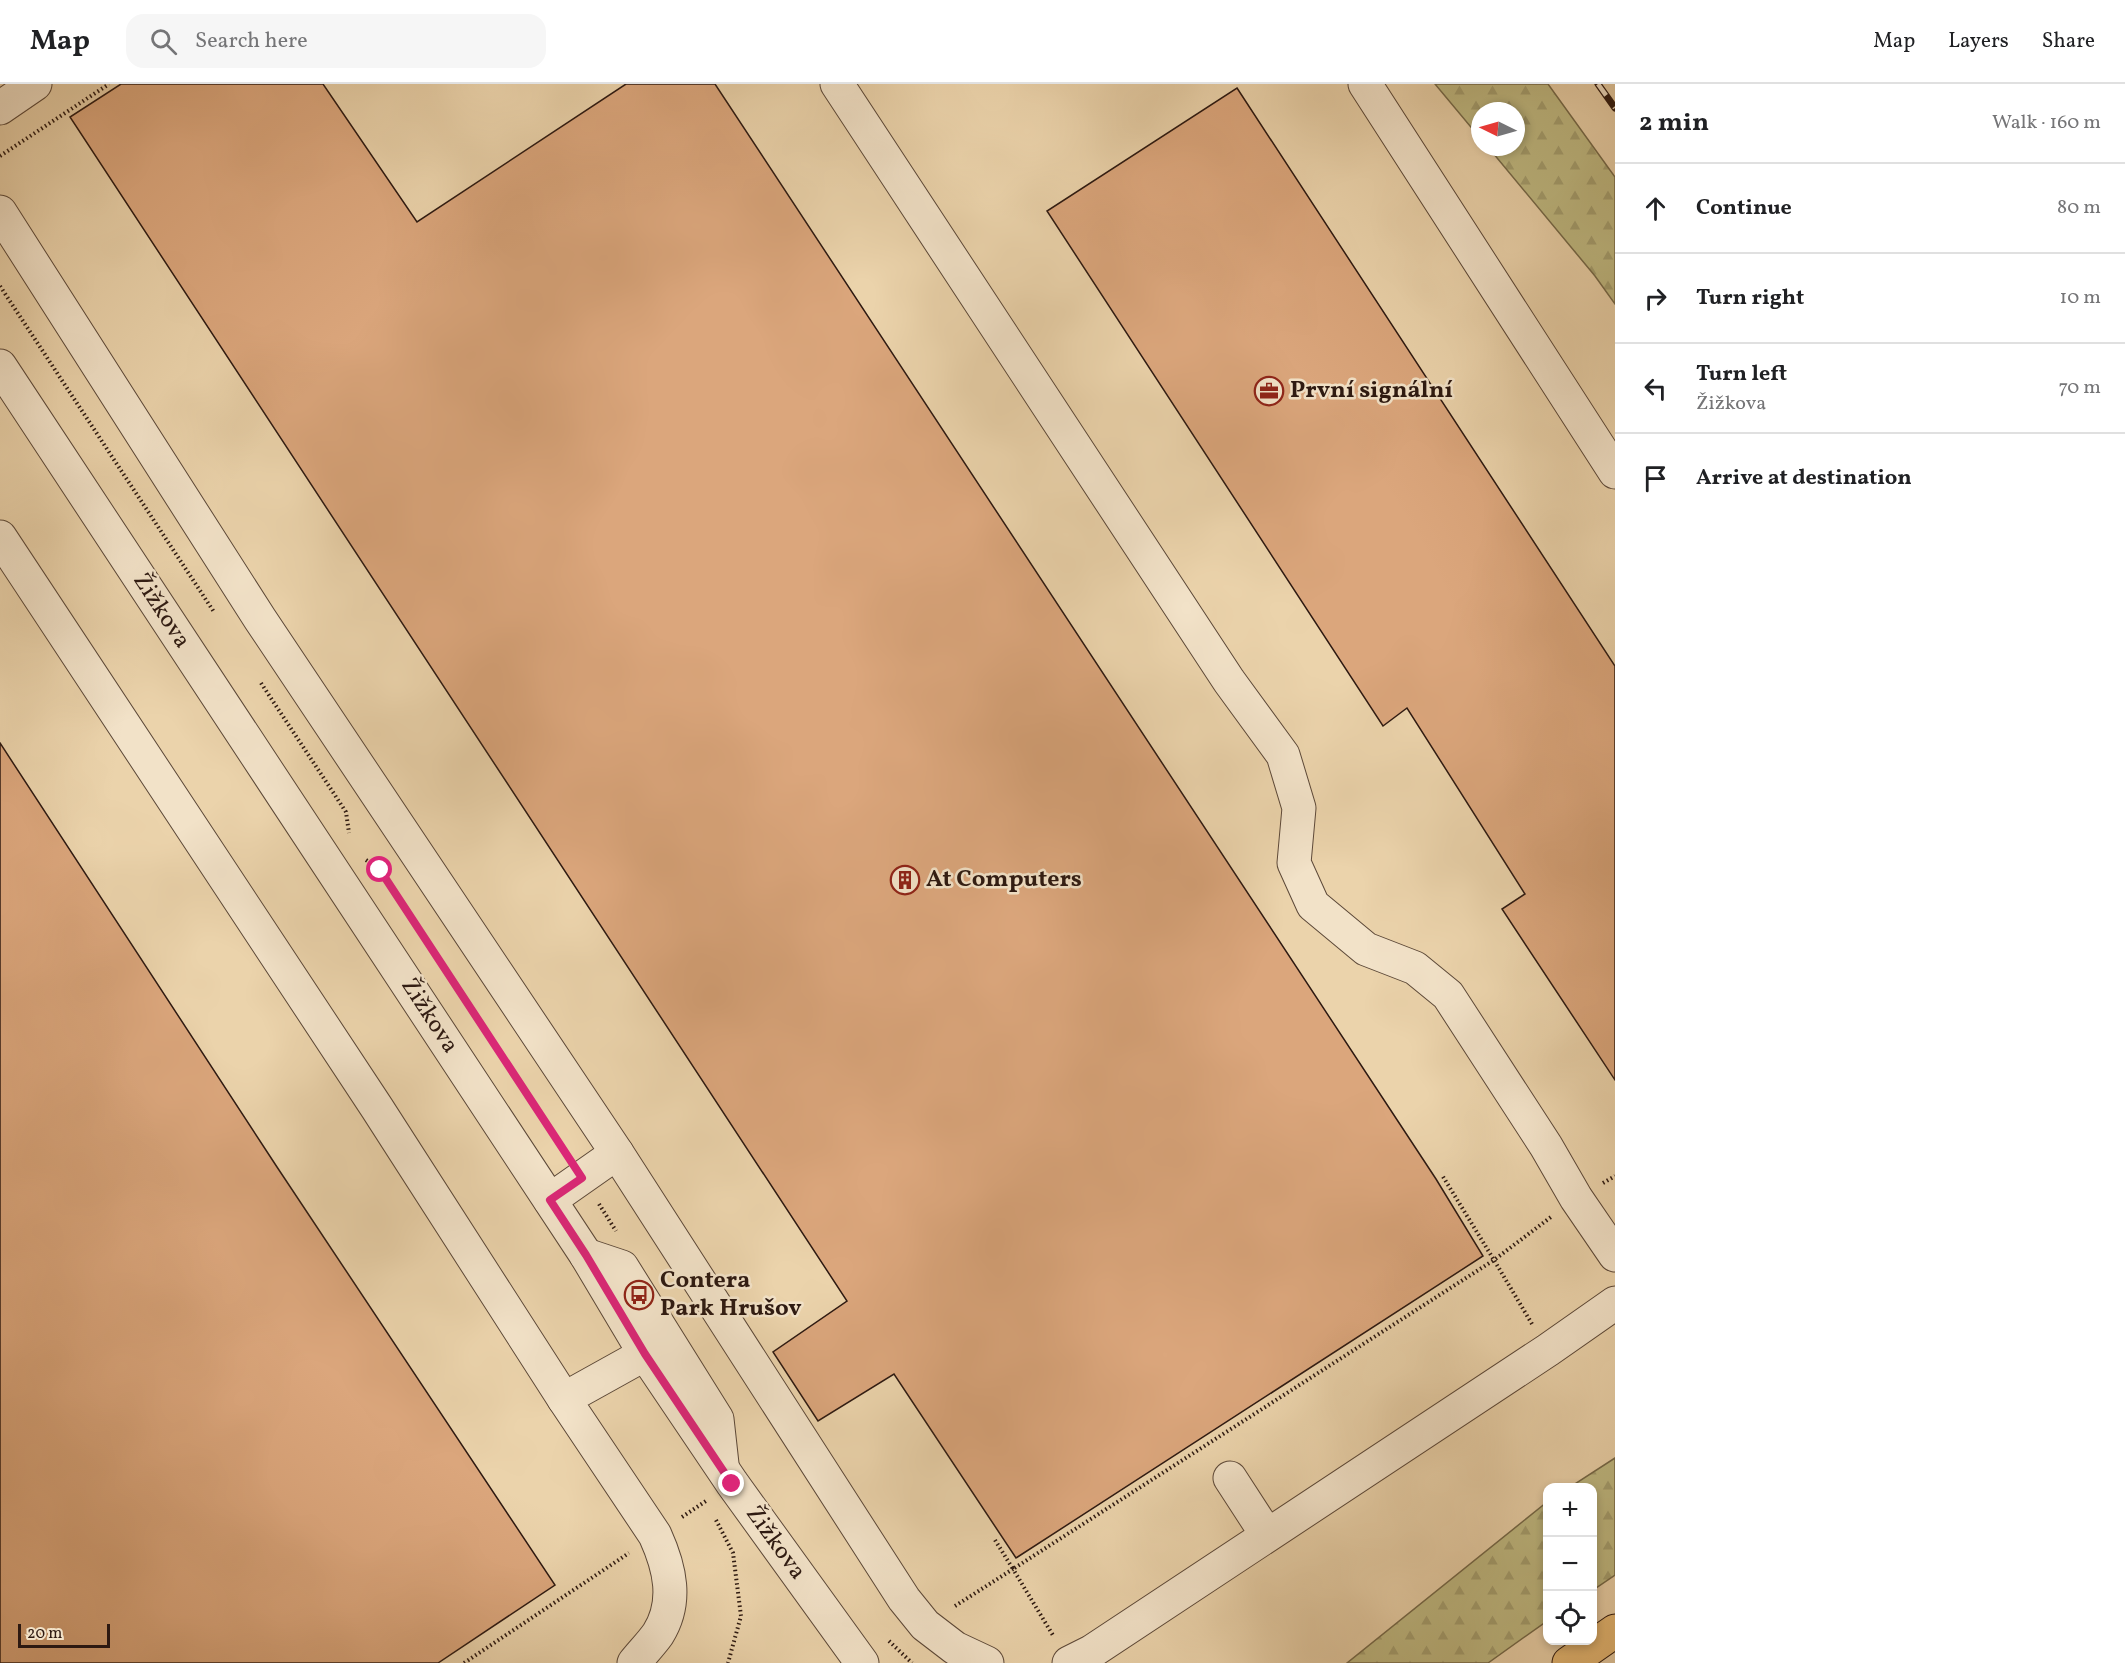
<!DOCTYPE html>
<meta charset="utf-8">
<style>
body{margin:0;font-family:Vollkorn,serif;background:#f6f6f6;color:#202124}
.controls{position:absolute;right:18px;bottom:18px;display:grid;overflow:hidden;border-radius:12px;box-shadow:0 3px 9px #0003}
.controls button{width:54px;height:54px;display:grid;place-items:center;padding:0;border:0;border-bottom:2px solid #e0e0e0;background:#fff;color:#202124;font:30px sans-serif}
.compass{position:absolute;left:1471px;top:18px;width:54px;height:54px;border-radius:50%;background:#fff;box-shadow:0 3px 9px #0003;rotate:275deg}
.scale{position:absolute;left:18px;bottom:15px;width:92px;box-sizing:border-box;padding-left:6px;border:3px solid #2d1911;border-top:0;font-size:16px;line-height:21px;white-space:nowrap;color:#2d1911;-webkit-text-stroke:4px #f2e2c8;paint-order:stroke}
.stop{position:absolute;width:18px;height:18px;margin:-14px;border:4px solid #db2777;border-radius:50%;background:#fff}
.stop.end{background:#db2777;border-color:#fff;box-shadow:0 2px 6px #0008}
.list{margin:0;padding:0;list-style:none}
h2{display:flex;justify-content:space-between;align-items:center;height:78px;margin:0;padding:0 24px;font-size:26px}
h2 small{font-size:20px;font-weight:400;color:#757577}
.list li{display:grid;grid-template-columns:39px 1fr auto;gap:18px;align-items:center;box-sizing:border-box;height:90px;padding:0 24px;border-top:2px solid #e0e0e0}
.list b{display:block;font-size:22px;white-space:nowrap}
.list p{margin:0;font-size:20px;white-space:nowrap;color:#757577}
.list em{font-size:20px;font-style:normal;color:#757577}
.icon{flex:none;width:33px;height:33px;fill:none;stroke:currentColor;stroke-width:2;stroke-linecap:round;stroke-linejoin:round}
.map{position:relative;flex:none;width:1615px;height:1579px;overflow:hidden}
header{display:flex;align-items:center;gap:36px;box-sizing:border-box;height:84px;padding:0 30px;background:#fff;border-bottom:2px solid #e0e0e0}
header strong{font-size:28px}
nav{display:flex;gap:33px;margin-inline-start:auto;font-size:21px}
.search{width:420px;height:54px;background:#f6f6f6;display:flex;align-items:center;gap:15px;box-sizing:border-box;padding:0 21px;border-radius:18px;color:#757577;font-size:22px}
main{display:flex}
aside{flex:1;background:#fff}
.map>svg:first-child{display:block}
.forest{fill:url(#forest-firs);stroke:#766a4a;stroke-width:1.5}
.building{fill:#dba67c;stroke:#2d1911;stroke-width:1.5}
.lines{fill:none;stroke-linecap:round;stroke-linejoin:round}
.minor-casing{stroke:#5c4838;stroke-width:35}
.major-casing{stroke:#2d1911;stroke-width:35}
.path{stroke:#2d1911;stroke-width:4;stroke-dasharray:1.5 3;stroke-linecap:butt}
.minor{stroke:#f2e2c8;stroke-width:33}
.major{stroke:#e6ba76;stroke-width:33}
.rail-casing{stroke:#2d1911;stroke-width:7}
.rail{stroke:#f2e2c8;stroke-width:4.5;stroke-dasharray:14;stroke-linecap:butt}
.route{stroke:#db2777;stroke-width:8}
.labels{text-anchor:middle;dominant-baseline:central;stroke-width:5;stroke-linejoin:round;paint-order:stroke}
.poi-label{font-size:24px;font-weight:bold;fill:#2d1911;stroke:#f2e2c8;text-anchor:start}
.street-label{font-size:24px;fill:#2d1911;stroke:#f2e2c8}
</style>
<header>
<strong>Map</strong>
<div class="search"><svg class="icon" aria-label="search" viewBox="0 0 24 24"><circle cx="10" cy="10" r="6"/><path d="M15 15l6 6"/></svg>Search here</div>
<nav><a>Map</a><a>Layers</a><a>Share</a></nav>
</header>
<main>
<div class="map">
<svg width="1615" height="1579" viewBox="0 0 1615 1579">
<defs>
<pattern id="forest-firs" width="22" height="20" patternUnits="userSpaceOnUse" patternTransform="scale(1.5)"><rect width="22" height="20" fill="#bfba83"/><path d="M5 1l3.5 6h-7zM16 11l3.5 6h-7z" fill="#a49f70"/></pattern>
</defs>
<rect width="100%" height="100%" fill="#ebd3ab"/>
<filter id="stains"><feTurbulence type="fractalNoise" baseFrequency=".00333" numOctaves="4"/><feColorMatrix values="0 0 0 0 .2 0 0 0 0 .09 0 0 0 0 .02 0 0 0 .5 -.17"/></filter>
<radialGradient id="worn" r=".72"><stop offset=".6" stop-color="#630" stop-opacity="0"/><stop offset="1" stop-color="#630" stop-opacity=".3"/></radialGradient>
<g class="forest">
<polygon points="1435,0 1548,0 1615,93 1615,220 1595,192 1488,63 1516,63 1516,27 1480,27 1480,54"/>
<polygon points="1615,1374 1615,1491 1593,1506 1592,1404 1570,1403"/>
<polygon points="1547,1418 1547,1537 1488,1579 1347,1579"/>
</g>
<g class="building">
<polygon points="121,0 323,0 417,138 626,0 715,0 1436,1095 1483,1172 1016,1474 894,1290 818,1337 773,1268 847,1217 70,33"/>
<polygon points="1237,4 1615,582 1615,996 1502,825 1525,810 1407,624 1383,642 1047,127"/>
<polygon points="0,659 277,1083 555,1501 438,1579 0,1579"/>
</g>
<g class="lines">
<g class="minor-casing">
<g id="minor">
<polyline points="837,0 1229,597 1283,671 1299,724 1294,779 1313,821 1366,865 1415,884 1448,911 1546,1062 1576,1114 1615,1171"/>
<polyline points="1365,0 1615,388"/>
<polyline points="0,24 35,0"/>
<polyline points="0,128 260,535 617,1069 904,1515 925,1541 955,1564 987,1579"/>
<polyline points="0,282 586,1171 645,1270 732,1399 862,1579"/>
<polyline points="0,453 377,1024 564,1315"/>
<polyline points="550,1116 617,1069"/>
<polyline points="586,1171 622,1183 717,1335 722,1380"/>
<polyline points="1230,1394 1267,1451"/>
<path d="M634,1579C641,1570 651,1560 658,1550C678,1518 670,1484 655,1451L564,1315L645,1270"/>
<polyline points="1069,1579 1091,1568 1548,1266 1615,1219"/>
</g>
</g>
<g class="major-casing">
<polyline id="major" points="1569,1579 1615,1547"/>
</g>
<g class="path">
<polyline points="0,72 109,0"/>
<polyline points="0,202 214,528"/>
<polyline points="261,599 346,728 349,749"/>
<polyline points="366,776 380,786 566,1069"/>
<polyline points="1603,1099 1615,1092"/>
<polyline points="599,1120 616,1147"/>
<polyline points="1532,1240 1494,1176 1551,1133"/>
<polyline points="682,1433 706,1417"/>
<polyline points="716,1436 733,1469 741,1532 728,1579"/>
<polyline points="995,1456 1013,1485 1494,1176 1442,1091"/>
<polyline points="955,1522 1013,1485 1054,1553"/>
<polyline points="889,1557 912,1579"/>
<polyline points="464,1579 629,1469"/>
</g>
<use href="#minor" class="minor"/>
<use href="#major" class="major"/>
<g class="rail-casing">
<polyline id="rail" points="1598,0 1615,24"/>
</g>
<use href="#rail" class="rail"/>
</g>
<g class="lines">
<polyline class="route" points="380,786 582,1094 550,1116 586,1171 645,1270 732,1400"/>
</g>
<defs>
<g id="office-ring" transform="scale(1.5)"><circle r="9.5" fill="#f2e2c8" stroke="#8f2418" stroke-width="1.5"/><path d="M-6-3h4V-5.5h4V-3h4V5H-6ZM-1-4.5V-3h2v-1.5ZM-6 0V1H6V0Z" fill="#8f2418"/></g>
<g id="building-ring" transform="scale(1.5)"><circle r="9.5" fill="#f2e2c8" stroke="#8f2418" stroke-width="1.5"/><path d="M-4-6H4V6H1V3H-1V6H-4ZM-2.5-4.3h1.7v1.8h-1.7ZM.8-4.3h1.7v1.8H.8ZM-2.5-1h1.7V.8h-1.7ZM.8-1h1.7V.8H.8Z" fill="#8f2418"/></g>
<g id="bus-ring" transform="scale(1.5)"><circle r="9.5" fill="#f2e2c8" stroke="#8f2418" stroke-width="1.5"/><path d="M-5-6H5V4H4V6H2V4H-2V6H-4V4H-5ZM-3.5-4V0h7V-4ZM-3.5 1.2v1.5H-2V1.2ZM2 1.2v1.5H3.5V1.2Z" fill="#8f2418"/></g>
</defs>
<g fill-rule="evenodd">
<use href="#office-ring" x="1269" y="307"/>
<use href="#building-ring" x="905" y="796"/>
<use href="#bus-ring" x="639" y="1211"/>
</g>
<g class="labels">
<g class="poi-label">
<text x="1290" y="307">První signální</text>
<text x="926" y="796">At Computers</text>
<text x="660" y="1197">Contera<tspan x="660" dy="28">Park Hrušov</tspan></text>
</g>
<g class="street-label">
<text transform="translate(161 527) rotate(57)">Žižkova</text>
<text transform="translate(429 932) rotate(57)">Žižkova</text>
<text transform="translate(775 1459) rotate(54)">Žižkova</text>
</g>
</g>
<rect width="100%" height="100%" filter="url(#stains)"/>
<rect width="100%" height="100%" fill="url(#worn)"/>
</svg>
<div class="controls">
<button>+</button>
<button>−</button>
<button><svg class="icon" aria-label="locate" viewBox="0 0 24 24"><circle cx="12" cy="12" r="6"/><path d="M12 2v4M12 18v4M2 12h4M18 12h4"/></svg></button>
</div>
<svg class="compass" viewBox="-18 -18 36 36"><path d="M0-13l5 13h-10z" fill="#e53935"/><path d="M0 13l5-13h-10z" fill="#757577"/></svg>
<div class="scale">20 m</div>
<div class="stop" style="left:380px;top:786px"></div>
<div class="stop end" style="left:732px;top:1400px"></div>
</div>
<aside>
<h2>2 min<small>Walk · 160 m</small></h2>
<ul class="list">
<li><svg class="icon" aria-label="ahead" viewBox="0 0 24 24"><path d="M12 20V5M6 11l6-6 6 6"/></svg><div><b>Continue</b></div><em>80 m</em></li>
<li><svg class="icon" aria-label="right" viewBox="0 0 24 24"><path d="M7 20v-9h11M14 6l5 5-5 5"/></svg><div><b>Turn right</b></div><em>10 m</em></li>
<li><svg class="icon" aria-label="left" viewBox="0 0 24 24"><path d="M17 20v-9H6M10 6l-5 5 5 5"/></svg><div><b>Turn left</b><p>Žižkova</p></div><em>70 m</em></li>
<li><svg class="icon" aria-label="arrive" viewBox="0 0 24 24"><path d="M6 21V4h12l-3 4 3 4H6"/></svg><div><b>Arrive at destination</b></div></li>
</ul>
</aside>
</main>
